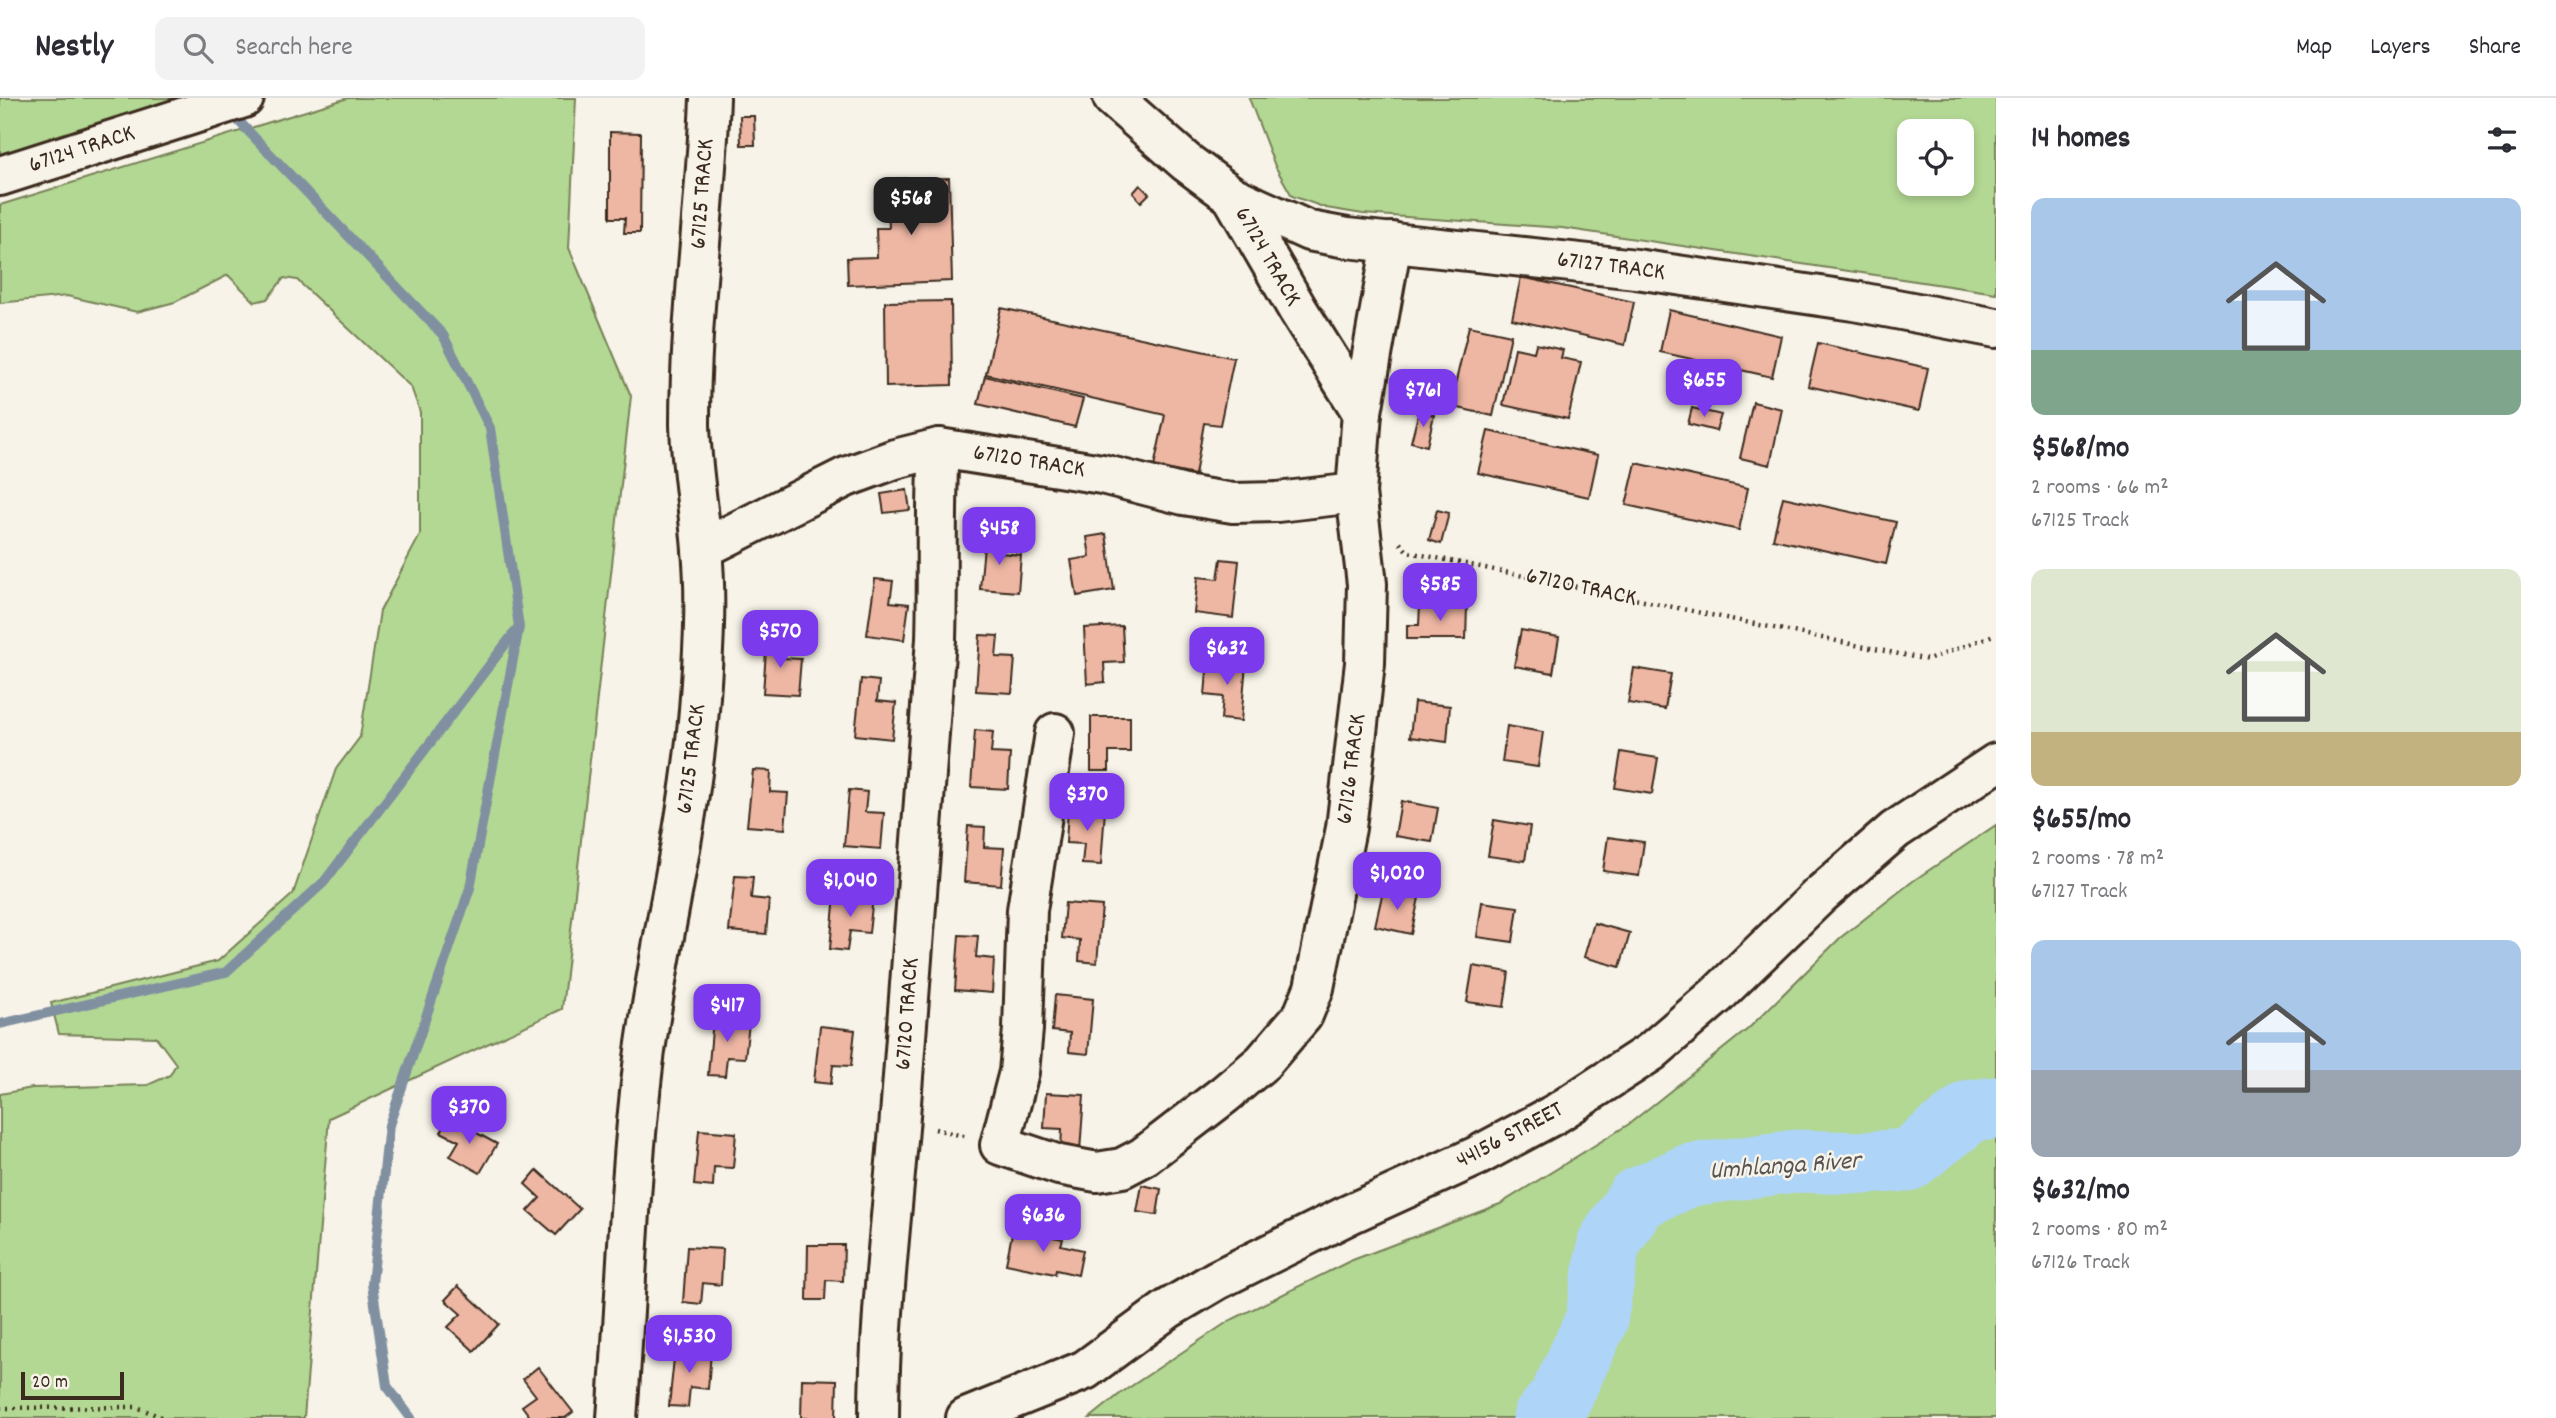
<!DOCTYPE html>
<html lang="en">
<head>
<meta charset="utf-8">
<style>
	:root { --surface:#fff; --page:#f2f2f3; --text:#2b2b33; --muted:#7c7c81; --line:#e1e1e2; --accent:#7c3aed }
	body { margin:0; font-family:Dekko,sans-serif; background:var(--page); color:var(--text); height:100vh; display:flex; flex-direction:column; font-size:26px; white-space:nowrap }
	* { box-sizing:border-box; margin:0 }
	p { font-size:23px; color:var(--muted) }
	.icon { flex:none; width:38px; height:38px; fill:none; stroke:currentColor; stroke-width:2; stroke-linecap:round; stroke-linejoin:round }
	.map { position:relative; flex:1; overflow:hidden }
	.side { display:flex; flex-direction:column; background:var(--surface); width:560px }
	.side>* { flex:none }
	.fabs { position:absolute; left:1897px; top:21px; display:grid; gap:14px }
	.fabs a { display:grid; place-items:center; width:77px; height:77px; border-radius:14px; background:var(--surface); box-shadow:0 4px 10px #0003; font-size:35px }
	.scale { position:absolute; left:21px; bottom:18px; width:103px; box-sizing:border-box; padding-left:7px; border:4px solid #3b2a1e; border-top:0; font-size:19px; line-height:24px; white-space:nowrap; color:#3b2a1e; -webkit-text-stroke:5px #f7f3e8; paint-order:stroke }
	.price { position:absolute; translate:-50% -60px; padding:0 16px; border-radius:14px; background:var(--accent); color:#fff; font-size:23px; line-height:46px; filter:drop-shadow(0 2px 4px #0008) }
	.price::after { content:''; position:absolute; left:50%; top:42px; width:21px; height:16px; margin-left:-10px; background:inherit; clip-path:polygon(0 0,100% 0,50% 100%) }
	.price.current { background:#222; color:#fff }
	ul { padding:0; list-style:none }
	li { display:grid; align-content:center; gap:14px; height:371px; padding:0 35px }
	li span { display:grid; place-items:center; height:217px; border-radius:14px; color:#555 }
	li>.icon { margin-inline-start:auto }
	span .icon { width:126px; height:126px; fill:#fffc; stroke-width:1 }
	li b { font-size:30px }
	h2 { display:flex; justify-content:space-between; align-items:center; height:84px; padding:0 35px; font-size:30px }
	header { display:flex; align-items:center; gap:42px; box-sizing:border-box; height:98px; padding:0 35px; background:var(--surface); border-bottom:2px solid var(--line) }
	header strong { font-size:33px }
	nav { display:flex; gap:38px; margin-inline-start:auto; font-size:24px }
	.search { width:490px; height:63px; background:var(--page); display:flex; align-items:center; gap:18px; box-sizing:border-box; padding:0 24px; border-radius:14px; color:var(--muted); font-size:26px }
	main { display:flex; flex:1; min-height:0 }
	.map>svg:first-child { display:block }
	.green { fill:#b3d893; stroke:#778158; stroke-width:2; fill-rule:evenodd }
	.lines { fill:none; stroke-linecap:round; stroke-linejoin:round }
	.stream { stroke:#8090a1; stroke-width:10 }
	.river { stroke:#aed4f8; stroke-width:63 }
	.building { fill:#eeb7a4; stroke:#3b2a1e; stroke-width:2 }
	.minor-casing { stroke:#3b2a1e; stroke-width:44 }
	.path { stroke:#3b2a1e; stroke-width:4.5; stroke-dasharray:2 5; stroke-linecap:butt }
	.minor { stroke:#f7f3e8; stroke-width:38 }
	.labels { text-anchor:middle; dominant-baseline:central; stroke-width:5; stroke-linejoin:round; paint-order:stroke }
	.street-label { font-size:24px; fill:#3b2a1e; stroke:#f7f3e8 }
	.water-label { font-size:26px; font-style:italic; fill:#585454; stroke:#f7f3e8 }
</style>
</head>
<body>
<header>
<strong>Nestly</strong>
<div class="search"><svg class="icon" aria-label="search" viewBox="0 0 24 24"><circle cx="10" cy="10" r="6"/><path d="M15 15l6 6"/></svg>Search here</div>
<nav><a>Map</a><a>Layers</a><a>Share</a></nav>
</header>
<main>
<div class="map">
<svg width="1996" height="1320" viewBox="0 0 1996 1320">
	<rect width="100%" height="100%" fill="#f7f3e8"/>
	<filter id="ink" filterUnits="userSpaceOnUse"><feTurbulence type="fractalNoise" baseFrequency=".0143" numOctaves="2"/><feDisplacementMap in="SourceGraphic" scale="14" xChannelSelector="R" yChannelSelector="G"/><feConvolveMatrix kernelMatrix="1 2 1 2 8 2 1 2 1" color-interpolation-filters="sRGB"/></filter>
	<g filter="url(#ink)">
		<g class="green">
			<polygon points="0,0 189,0 0,57"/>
			<polygon points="348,0 576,0 569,150 631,298 562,911 329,1020 304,1320 0,1320 0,996 32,990 148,987 170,977 176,966 156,939 59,936 51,905 218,863 293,796 336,671 360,639 380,513 420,437 420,314 411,289 297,182 284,180 267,201 255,204 228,177 175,204 137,214 67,198 0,205 0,107"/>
			<path d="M1249 0H1996V195L1562 130 1363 116 1326 110 1292 98 1275 68ZM1909 33H1962V86H1909Z"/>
			<polygon points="1996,727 1996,1320 1090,1320 1121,1295 1229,1223 1350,1163 1500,1106 1629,1026 1748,931 1840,840 1913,783"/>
		</g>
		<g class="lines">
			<g class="stream">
				<polyline points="230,14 443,237 490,330 519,529 470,790 389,1027 372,1186 387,1288 411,1320"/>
				<polyline points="0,926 226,874 324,784 517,531"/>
			</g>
			<polyline class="river" points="1544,1320 1561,1299 1596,1223 1609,1145 1637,1101 1690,1077 1796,1063 1864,1065 1908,1062 1971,1013 1996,1010"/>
		</g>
		<g class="building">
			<polygon points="740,18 754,18 755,47 741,47"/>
			<polygon points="610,34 641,35 640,135 624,135 625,120 610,120"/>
			<polygon points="949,80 952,183 848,187 847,160 877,159 876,130 889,130 887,81"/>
			<polygon points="1140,87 1149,96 1141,104 1133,95"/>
			<polygon points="1521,179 1634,204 1625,247 1512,221"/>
			<polygon points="951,203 952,287 886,289 885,204"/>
			<polygon points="1001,210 1234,260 1220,327 1204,325 1195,377 1154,369 1165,317 986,276"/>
			<polygon points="1669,212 1781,238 1772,279 1660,254"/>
			<polygon points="1469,228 1511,237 1493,318 1450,308"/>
			<polygon points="1818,245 1928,270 1919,313 1808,288"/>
			<polygon points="1536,246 1563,252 1561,260 1581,264 1568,321 1503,307 1515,250 1534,254"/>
			<polygon points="985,278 1083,301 1075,329 978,306"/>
			<polygon points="1753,304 1782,311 1770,367 1740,360"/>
			<polygon points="1692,310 1721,317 1716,333 1688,326"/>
			<polygon points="1419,313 1434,317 1427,348 1411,344"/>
			<polygon points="1488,333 1598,357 1589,399 1478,375"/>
			<polygon points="1636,365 1748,390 1739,432 1626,407"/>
			<polygon points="907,392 910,412 884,415 881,396"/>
			<polygon points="1783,399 1896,424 1886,466 1773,441"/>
			<polygon points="1437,412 1449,415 1441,446 1429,442"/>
			<polygon points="1106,436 1114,492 1077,498 1071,462 1090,459 1087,439"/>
			<polygon points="985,437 1003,439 1001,455 1021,457 1018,494 980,491"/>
			<polygon points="1221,461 1239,463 1233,520 1194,515 1198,479 1218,481"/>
			<polygon points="875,481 893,483 890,504 909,506 904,542 867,537"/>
			<polygon points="1420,506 1467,507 1466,541 1407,541 1407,527 1419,527"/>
			<polygon points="1122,528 1124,564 1104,565 1105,584 1087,586 1084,530"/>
			<polygon points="1521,532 1559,539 1553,575 1514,568"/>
			<polygon points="980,537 998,538 996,559 1015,560 1012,595 976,593"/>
			<polygon points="767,539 785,540 783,560 801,561 798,597 763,595"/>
			<polygon points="1208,562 1246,566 1241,623 1221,621 1223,599 1205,597"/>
			<polygon points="1634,570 1671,576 1665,611 1628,605"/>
			<polygon points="861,581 879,583 877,603 896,605 892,641 855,637"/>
			<polygon points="1414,604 1450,608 1447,644 1410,639"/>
			<polygon points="1091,619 1130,619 1130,654 1109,654 1109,673 1091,673"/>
			<polygon points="1507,628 1543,634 1538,669 1502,664"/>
			<polygon points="975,632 993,634 991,655 1010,656 1008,691 971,689"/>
			<polygon points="1621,654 1658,660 1652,696 1615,690"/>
			<polygon points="753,672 771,673 770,694 788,695 785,731 747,728"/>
			<polygon points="849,692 867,694 865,714 884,715 881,751 844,748"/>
			<polygon points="1401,703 1438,710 1432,744 1395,738"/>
			<polygon points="1068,710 1105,712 1101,767 1082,766 1084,746 1066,745"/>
			<polygon points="1494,722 1530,728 1525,763 1488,758"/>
			<polygon points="968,728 985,729 984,749 1004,750 1001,787 964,784"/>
			<polygon points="1608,739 1644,744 1639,778 1603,773"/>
			<polygon points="735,778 753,779 751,800 769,802 766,836 729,833"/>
			<polygon points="1383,793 1419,800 1411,836 1375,828"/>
			<polygon points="835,796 873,799 869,835 850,833 847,853 830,851"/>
			<polygon points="1482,804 1518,809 1513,844 1477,839"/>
			<polygon points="1065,805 1102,808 1097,865 1079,863 1080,842 1062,840"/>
			<polygon points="1594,825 1630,835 1620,869 1584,859"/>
			<polygon points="959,837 978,838 976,859 994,861 992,895 955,892"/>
			<polygon points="1473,868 1509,874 1504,909 1467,904"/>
			<polygon points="1055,897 1093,901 1088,956 1069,954 1070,935 1052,933"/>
			<polygon points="713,921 749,925 745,960 727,959 725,978 708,977"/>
			<polygon points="820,928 855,932 851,968 833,967 831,986 814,984"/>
			<polygon points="1046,995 1084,997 1080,1053 1061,1052 1062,1031 1044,1030"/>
			<polygon points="449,1020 497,1046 480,1075 450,1058 459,1043 441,1034"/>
			<polygon points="699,1032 736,1035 733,1070 714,1069 713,1089 694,1087"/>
			<polygon points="537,1072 580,1111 556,1137 528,1113 540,1100 525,1086"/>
			<polygon points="1142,1087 1161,1091 1157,1117 1137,1114"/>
			<polygon points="1013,1131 1063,1141 1061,1147 1083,1152 1078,1177 1056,1172 1055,1176 1006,1166"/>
			<polygon points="808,1147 844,1147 843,1183 826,1182 825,1202 807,1202"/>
			<polygon points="687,1149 723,1151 721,1187 703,1185 701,1206 683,1204"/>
			<polygon points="458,1188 499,1226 474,1253 448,1229 461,1216 445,1202"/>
			<polygon points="675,1251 711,1254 708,1291 690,1289 688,1309 669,1308"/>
			<polygon points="538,1269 573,1314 565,1320 531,1320 522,1308 536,1298 523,1281"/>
			<polygon points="802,1281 837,1282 836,1320 801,1320"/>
		</g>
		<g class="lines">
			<defs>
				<g id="minor">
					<polyline points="1113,0 1186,64 1232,98 1298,212 1362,314"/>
					<polyline points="0,78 244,0"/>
					<polyline points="1232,98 1309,133 1347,140 1636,171 1854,203 1996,230"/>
					<polyline points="702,451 846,379 895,361 939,350 1102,376 1184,397 1233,405 1277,404 1356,395"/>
					<polyline points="1055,635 1027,812 1023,931 1019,974 1000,1047 1059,1067 1097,1074 1122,1070 1143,1059 1225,996 1263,964 1303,917 1314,890 1346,730 1365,565 1367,486 1356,395 1362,314 1392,144"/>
					<path d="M617 1320C626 1203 629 1084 643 968 658 849 689 732 699 612 703 560 707 504 702 452 699 410 691 369 690 326 690 217 706 109 710 0"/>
					<path d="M879 1320C879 1219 892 1119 900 1018 913 859 924 700 936 541 938 477 935 414 939 350"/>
					<polyline points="966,1320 1085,1272 1168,1211 1217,1182 1350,1116 1477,1058 1557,1015 1651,954 1717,897 1820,797 1895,732 1996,665"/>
				</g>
			</defs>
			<use href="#minor" class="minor-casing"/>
			<g class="path">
				<polyline points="1400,445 1408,454 1928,562 1996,536"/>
				<polyline points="935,1031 967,1039"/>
				<polyline points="0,1310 137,1309 163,1320"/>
			</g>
			<use href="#minor" class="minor"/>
		</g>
	</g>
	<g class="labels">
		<g class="street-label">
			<text transform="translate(82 52) rotate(-18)">67124 TRACK</text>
			<text transform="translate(703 96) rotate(-86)">67125 TRACK</text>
			<text transform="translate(1267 159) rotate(60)">67124 TRACK</text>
			<text transform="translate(1611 169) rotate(7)">67127 TRACK</text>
			<text transform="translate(1029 364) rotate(9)">67120 TRACK</text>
			<text transform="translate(1581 490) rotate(12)">67120 TRACK</text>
			<text transform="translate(692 661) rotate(-83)">67125 TRACK</text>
			<text transform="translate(1352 671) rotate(-83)">67126 TRACK</text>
			<text transform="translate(908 916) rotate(-86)">67120 TRACK</text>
			<text transform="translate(1510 1038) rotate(-28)">44156 STREET</text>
		</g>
		<g class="water-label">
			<text transform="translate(1785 1069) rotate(-4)">Umhlanga River</text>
		</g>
	</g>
</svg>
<div class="fabs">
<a><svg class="icon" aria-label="locate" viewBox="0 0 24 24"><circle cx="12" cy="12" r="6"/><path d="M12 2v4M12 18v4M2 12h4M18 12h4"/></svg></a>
</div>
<div class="scale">20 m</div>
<b class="price current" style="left:911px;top:139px">$568</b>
<b class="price" style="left:1704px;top:321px">$655</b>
<b class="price" style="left:1423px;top:331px">$761</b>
<b class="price" style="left:999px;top:469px">$458</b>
<b class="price" style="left:1440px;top:525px">$585</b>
<b class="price" style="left:780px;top:572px">$570</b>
<b class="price" style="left:1227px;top:589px">$632</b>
<b class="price" style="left:1087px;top:735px">$370</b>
<b class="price" style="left:1397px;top:814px">$1,020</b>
<b class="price" style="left:850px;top:821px">$1,040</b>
<b class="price" style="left:727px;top:946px">$417</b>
<b class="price" style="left:469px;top:1048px">$370</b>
<b class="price" style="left:1043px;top:1156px">$636</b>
<b class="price" style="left:689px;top:1277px">$1,530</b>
</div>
<section class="side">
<h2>14 homes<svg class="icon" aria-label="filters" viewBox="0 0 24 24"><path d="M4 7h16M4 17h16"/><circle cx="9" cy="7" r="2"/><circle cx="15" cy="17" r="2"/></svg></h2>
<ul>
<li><span style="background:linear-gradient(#a9c7e8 70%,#7fa58c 0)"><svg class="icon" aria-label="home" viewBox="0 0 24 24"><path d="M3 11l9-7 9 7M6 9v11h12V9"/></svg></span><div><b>$568/mo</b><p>2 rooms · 66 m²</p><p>67125 Track</p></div></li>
<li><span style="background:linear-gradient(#dfe7d0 75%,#c2b280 0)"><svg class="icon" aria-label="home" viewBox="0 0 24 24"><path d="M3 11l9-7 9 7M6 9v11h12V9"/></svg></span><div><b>$655/mo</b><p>2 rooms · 78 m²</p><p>67127 Track</p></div></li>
<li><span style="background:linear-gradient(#a9c7e8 60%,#9aa5b1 0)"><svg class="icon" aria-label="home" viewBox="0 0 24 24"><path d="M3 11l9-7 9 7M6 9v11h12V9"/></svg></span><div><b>$632/mo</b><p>2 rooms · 80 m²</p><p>67126 Track</p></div></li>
</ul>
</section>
</main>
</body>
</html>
